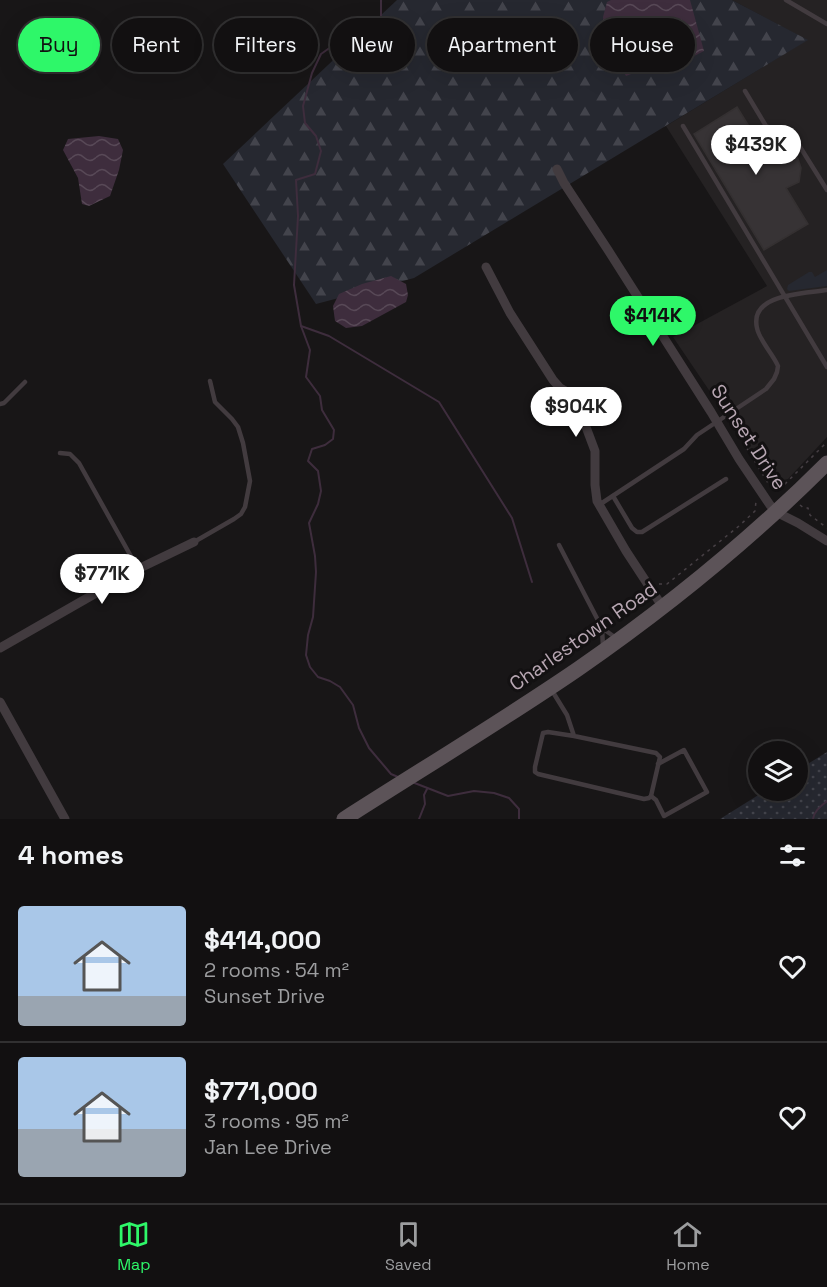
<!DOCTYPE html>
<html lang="en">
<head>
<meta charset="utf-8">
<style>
	:root { --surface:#121011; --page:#1f1e1f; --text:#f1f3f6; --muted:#9c9d9f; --line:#313031; --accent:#2ef769 }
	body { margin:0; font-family:"Space Grotesk",sans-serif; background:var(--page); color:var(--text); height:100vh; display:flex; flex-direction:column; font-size:22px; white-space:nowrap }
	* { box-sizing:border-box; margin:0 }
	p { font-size:20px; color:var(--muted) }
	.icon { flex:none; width:33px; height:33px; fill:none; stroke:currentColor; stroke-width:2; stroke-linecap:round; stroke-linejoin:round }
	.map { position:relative; height:819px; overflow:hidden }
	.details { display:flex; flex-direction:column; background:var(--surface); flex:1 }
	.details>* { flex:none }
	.banner { position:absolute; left:18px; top:18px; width:792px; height:54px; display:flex; gap:12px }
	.fabs { position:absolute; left:748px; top:741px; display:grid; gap:12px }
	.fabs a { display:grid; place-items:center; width:60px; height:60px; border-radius:50%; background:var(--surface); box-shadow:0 6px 24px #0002,0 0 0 2px var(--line); font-size:30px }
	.price { position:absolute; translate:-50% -51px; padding:0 14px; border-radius:21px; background:#fff; color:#222; font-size:20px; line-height:39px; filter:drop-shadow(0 2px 3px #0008) }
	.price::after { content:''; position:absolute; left:50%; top:36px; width:18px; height:14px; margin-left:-9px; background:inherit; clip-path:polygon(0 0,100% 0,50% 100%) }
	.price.current { background:var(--accent); color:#111 }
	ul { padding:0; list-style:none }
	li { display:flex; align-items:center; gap:18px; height:150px; padding:0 18px }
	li+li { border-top:2px solid var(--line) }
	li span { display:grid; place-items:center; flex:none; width:168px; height:120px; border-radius:6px; color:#555 }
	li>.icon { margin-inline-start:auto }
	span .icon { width:72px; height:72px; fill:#fffc; stroke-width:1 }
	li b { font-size:26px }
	h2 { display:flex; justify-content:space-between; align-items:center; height:72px; padding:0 18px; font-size:26px }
	.tag { padding:0 21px; border-radius:27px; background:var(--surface); box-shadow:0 6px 24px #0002,0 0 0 2px var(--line); font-size:21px; line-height:54px }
	.tag.current { background:var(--accent); color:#111 }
	.tabs { display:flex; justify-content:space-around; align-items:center; height:84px; border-top:2px solid var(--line); background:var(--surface); font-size:16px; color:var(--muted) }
	.tabs a { display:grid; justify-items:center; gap:3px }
	.tabs .current { color:var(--accent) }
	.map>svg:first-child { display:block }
	.built { fill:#252223 }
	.green { fill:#262830 }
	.forest { fill:url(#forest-firs) }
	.park { fill:url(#park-dots) }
	.water { fill:url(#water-waves) }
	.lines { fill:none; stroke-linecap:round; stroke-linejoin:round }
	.stream { stroke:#3e2d3d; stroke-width:2 }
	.building { fill:#373335; stroke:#343031; stroke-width:1.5 }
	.path { stroke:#463f44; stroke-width:1.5; stroke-dasharray:3 4.5; stroke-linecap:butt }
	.lane { stroke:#423b3f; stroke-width:4.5 }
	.street { stroke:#423b3f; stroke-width:9 }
	.primary { stroke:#5c5358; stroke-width:15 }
	.labels { text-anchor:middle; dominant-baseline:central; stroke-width:6; stroke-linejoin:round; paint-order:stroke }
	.street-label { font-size:20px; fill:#b8a7b3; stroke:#131112 }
</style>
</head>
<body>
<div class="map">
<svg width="827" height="819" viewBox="0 0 827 819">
	<defs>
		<pattern id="forest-firs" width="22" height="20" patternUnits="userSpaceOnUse" patternTransform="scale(1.5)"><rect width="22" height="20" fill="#262830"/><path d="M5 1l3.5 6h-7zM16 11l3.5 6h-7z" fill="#43444c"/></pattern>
		<pattern id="park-dots" width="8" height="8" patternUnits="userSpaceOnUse" patternTransform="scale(1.5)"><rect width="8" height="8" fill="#262830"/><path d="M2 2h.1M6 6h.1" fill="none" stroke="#43444c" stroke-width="1.8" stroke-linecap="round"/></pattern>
		<pattern id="water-waves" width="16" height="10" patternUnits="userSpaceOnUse" patternTransform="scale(1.5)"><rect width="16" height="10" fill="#3e2d3d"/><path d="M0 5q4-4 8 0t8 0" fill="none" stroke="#584957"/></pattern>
	</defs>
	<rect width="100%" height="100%" fill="#181617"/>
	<polygon class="built" points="732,0 827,0 827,437 788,479 778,481 769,479 673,337 767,286 666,126 807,40"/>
	<polygon class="green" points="827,270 827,286 789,291 787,289 788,285 809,272 812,272 815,277"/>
	<polygon class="forest" points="397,0 732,0 808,40 414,278 316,304 223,164"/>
	<polygon class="park" points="827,752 827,819 720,819 765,791 798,790 798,770"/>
	<g class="water">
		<polygon points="611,0 690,0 704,51 659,74 649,67 626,76 606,39 603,17 607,2"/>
		<polygon points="99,136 118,139 123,150 119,170 110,196 89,206 82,204 78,178 63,150 68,139"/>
		<polygon points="391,276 406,284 408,295 406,302 362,326 346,328 335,321 333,306 339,294 362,284"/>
	</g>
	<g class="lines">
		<g class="stream">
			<polyline points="381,0 381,32 373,36 338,42 321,54 312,73 303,106 305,123 316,136 321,151 315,174 296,180 298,216 294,285 301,326 310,350 306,377 320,396 322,410 334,430 333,439 325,445 312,449 308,461 318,471 321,491 318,504 309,523 315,556 316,572 313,617 308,635 306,655 310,667 318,677 330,681 340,687 353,705 359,728 369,748 391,774 398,777"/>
			<polyline points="301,326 329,336 439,402 512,518 532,582"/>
			<polyline points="412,782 448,796 474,791 494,793 509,798 519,809 519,819"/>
			<polyline points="419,819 425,804 424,795 427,789"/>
			<path d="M813 819C814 811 821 806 827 801"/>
		</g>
	</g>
	<polygon class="building" points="737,107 758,141 770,134 781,137 788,142 796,153 801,168 799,182 786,188 808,224 764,250 694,134"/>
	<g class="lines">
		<g class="path">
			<path d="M731 422 768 483C773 488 778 488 784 485L827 442"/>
			<polyline points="800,505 804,508 808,508 810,515 827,528"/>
			<polyline points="659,584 667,584 739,526 755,511 756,501"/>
		</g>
		<g class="lane">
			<polyline points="786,0 827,24"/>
			<polyline points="745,91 766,126 789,136 797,142 827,190"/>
			<polyline points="683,126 827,367"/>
			<polyline points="0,404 4,403 25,382"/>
			<polyline points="60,453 70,454 79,463 138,569"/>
			<polyline points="613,496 632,528 637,532 642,532 726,479"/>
			<path d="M599 505 684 449 697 435 766 389 774 379 777 372 778 366C773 354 759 340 757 328 749 293 805 294 827 290"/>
			<polyline points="194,542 234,519 241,514 245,507 250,481 243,443 238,427 232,419 215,402 210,381"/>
			<polyline points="559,545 602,628"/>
			<polyline points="603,647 602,628 616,638"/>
			<polyline points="551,689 567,715 574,736 656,753 660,757 651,796 649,798 644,799 538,774 535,772 535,767 543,733 548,732 574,736"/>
			<polyline points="651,796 656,800 664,816 707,792 684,750 658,764"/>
		</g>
		<g class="street">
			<polyline points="557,169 564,183 608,250 711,412 739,459 770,505 776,512 798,523 827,541"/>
			<polyline points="486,267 510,313 553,380 560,388 572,395 582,406 585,416 586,427 595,451 595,485 597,501 626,551 662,606"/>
			<polyline points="0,648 138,569 194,542"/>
			<polyline points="0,702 65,819"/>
		</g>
		<path class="primary" d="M344 819C422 769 502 721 578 669 666 608 751 539 827 463"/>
	</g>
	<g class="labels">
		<g class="street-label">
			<text transform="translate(749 437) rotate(57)">Sunset Drive</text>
			<text transform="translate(583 636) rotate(-35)">Charlestown Road</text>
		</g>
	</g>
</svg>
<div class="fabs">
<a><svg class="icon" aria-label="layers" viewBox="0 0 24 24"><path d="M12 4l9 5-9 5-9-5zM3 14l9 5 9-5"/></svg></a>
</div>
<b class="price" style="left:756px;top:176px">$439K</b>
<b class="price current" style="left:653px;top:347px">$414K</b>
<b class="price" style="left:576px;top:438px">$904K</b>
<b class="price" style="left:102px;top:605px">$771K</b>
<div class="banner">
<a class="tag current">Buy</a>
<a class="tag">Rent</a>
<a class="tag">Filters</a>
<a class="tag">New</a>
<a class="tag">Apartment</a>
<a class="tag">House</a>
</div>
</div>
<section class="details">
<h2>4 homes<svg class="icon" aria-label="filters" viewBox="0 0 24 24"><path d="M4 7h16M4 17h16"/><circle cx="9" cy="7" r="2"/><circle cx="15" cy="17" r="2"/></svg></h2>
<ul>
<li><span style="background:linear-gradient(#a9c7e8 75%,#9aa5b1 0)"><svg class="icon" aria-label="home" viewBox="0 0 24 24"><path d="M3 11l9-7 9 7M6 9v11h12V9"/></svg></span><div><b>$414,000</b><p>2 rooms · 54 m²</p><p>Sunset Drive</p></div><svg class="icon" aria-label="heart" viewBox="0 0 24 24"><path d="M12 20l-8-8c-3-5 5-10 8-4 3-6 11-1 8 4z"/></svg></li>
<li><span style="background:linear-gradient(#a9c7e8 60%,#9aa5b1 0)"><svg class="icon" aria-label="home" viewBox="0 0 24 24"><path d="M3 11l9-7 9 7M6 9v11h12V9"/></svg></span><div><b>$771,000</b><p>3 rooms · 95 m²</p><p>Jan Lee Drive</p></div><svg class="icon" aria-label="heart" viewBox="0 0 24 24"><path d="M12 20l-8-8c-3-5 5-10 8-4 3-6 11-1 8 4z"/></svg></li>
</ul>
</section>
<nav class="tabs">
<a class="current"><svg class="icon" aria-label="map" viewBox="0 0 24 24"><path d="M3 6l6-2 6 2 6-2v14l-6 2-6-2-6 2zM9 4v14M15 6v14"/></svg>Map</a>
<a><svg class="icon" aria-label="saved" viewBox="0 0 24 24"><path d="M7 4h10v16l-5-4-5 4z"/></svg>Saved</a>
<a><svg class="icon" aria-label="home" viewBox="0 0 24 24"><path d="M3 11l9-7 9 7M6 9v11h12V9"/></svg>Home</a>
</nav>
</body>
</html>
